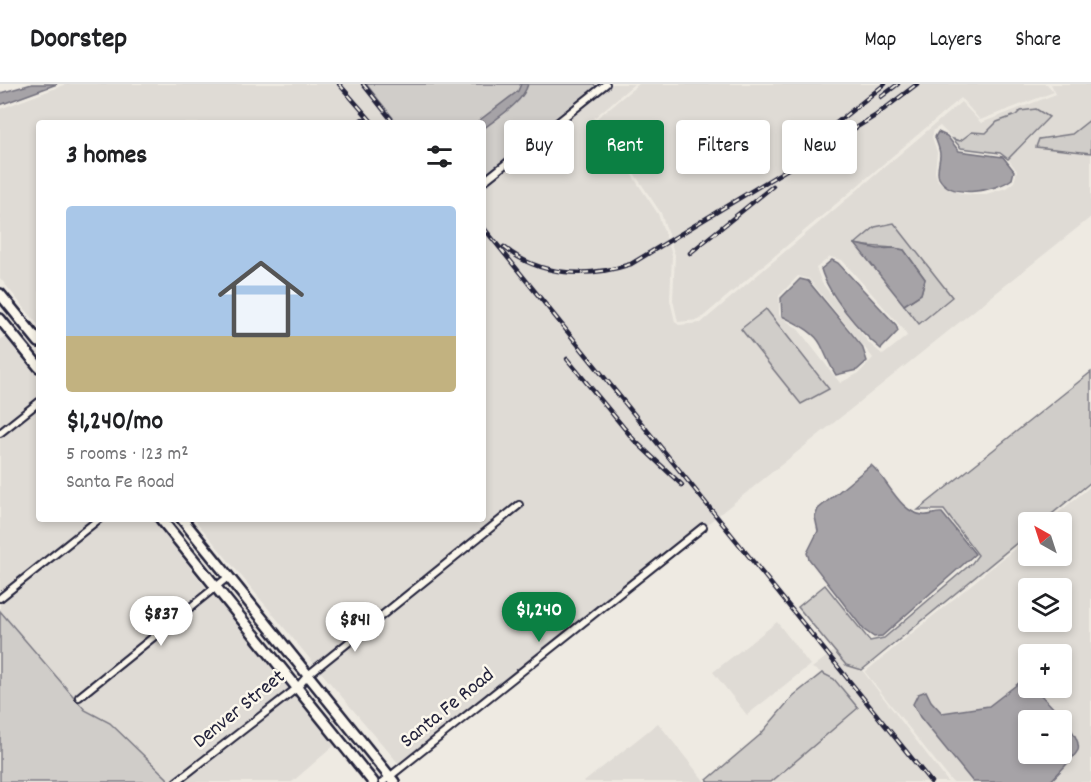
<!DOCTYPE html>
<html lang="en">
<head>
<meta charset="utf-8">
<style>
	:root { --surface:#fff; --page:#f6f6f6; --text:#202124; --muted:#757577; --line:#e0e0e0; --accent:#0b8043 }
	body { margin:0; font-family:Dekko,sans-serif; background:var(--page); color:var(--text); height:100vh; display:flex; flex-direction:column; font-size:22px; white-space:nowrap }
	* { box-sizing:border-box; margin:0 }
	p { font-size:20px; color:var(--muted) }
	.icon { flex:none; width:33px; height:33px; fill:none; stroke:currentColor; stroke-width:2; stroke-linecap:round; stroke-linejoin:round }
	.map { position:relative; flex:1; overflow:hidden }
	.sheet { position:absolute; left:36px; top:36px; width:450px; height:402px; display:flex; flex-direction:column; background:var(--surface); border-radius:6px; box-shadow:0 3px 9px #0003 }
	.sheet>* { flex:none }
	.banner { position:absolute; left:504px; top:36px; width:496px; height:54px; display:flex; gap:12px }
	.needle { width:39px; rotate:321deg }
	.buttons { position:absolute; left:1018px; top:428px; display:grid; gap:12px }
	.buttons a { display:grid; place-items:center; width:54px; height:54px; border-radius:6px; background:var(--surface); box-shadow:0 3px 9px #0003; font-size:30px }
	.price { position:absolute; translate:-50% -51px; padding:0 14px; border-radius:21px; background:#fff; color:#222; font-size:20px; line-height:39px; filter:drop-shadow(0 2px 3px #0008) }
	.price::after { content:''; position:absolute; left:50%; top:36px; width:18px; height:14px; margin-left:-9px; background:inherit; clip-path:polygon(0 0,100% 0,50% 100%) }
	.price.active { background:var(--accent); color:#fff }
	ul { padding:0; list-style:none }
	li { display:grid; align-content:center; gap:12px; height:318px; padding:0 30px }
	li+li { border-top:2px solid var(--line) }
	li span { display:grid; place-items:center; height:186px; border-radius:6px; color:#555 }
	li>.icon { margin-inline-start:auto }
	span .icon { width:108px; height:108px; fill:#fffc; stroke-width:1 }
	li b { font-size:26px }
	h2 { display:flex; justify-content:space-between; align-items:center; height:72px; padding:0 30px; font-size:26px }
	.tag { padding:0 21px; border-radius:6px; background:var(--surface); box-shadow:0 3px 9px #0003; font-size:21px; line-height:54px }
	.tag.active { background:var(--accent); color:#fff }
	header { display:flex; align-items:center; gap:36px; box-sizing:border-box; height:84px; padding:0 30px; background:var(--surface); border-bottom:2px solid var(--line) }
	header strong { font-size:28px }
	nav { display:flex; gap:33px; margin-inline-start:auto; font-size:21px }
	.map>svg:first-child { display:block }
	.built { fill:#dfdbd5; fill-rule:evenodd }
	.green { fill:#d0cdc9; stroke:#797882; stroke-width:1.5 }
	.water { fill:#a6a3a7; stroke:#716f7c; stroke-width:1.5; fill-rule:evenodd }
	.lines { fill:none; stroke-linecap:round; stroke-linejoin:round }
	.street-casing { stroke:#22223b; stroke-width:10 }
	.primary-casing { stroke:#22223b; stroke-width:14 }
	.street { stroke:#fbf7ec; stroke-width:6 }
	.primary { stroke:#fbf7ec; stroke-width:9 }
	.rail-casing { stroke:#22223b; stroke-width:4.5 }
	.rail { stroke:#fbf7ec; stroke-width:2; stroke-dasharray:7; stroke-linecap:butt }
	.labels { text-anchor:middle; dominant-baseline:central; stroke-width:5; stroke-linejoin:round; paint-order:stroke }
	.street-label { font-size:21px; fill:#22223b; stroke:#fbf7ec }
</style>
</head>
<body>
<header>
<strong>Doorstep</strong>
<nav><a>Map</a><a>Layers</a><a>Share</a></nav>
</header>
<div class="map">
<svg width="1091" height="698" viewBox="0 0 1091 698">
	<rect width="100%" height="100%" fill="#eeeae2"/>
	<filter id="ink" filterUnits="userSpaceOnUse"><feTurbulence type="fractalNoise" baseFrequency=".0167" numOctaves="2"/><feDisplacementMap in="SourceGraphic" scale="12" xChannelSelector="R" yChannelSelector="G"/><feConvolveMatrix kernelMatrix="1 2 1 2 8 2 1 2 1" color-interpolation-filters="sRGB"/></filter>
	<g filter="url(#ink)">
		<g class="built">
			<polygon points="67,0 369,0 401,39 368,39 363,33 356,39 39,39 39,242 0,194 0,25"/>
			<path d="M612 0H634L594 34 658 130 672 171 670 216 675 238 679 241 701 239 961 18 981 39 1056 10 1051 0H1091V35L1072 50 1042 53 1036 62 1091 69V133L706 441 703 438 399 680 320 587 524 422 520 416 315 581 194 435H483V103ZM1016 31 1044 39 1008 75 1017 87 1014 98 1006 104 983 111 961 110 938 97 935 88 937 68 932 53 934 46 940 42 953 55 960 57 968 50 986 49 997 38ZM875 143 919 239 855 160ZM830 173 842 176 904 246 907 252 883 271 869 259 822 199 816 184ZM798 192 809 195 873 274 859 289 840 299 798 245 779 231V212ZM765 225 829 304V305L801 320 741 245Z"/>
			<polygon points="639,0 1047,0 1054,8 980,36 961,14 699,236 678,238 673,216 675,171 661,129 597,34"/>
			<polygon points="6,252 39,294 39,313 0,344 0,256"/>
			<polygon points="39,323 39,435 92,435 0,509 0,354"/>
			<path d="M1091 402V698H952L865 588 1029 453V471H1062V438H1047ZM1029 504H1062V537H1029ZM1029 570H1062V603H1029ZM1029 636H1062V669H1029Z"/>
			<polygon points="105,435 152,435 207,505 75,612 79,618 213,511 291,603 169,698 110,639 85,626 0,527 0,519"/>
			<polygon points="777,538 810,581 747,631 713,588"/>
			<polygon points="834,567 846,581 862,586 948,698 771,698 858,624 834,595 812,584"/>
			<polygon points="296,609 337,659 292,698 182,698"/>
			<polygon points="658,639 705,698 584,698"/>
		</g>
		<g class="green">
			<polygon points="366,0 594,0 596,3 483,93 483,39 397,39"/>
			<polygon points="1036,25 1049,33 1008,75 1000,69 961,64 953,55 960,57 972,48 986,49 997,38 1016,31 1020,27"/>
			<polygon points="1091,35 1091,69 1036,63 1039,55 1072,50"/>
			<path d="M894 139 952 213 919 240 904 221 921 210 925 195 904 166C888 162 872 164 855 160L875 143Z"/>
			<polygon points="766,225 829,305 801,320 741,245"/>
			<polygon points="1091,288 1091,398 1042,438 1029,438 1029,449 862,586 846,581 798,523 825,501 870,557 884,554 972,479 978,471 944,426 918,426"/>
			<polygon points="0,527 85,626 110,639 167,694 168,698 0,698"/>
			<polygon points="822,589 834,595 858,624 771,698 709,698 707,696 760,651 793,612"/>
		</g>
		<g class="water">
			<polygon points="32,0 57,0 0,21 0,9"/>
			<path d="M521 0H528C523 19 498 33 483 45V39H476L518 7Z"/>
			<path d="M938 48 947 52 959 67 1003 73 1014 87 1012 95C996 107 951 116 939 94 936 87 940 78 940 71 940 65 937 59 935 53Z"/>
			<polygon points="855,160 878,165 894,164 904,166 925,195 921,210 904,221"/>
			<path d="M832 176 838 179 896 241 898 247 881 265C860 248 828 210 821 185Z"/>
			<path d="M800 195 808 197 862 262 867 277 857 286 836 291C829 280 826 271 821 261 814 247 795 239 782 232L781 214Z"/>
			<path d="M871 381C887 394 899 429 923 431 930 432 936 428 942 429L975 470 882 552 874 553 864 546 809 475 807 469 818 447 815 433 818 425Z"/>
			<path d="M1024 595 1029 603H1033C1044 615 1083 650 1078 666 1075 673 1056 691 1050 698H973L920 633 913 620 918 610 926 607 931 617 942 629 989 622ZM1029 636H1062V669H1029Z"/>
		</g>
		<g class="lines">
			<defs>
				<g id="street">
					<polyline points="362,39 363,38"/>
					<polyline points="483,98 606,0"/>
					<polyline points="0,349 39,318"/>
					<polyline points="0,514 99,435"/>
					<polyline points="79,613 228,493"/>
					<polyline points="176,698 297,604 308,591 519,421"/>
					<polyline points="383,698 703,443"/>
				</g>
				<g id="primary">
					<polyline points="0,210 39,258"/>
					<polyline points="0,235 39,283"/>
					<polyline points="161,435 373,698"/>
					<polyline points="182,435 394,698"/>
				</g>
			</defs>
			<use href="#street" class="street-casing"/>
			<use href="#primary" class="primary-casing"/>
			<use href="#street" class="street"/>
			<use href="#primary" class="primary"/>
			<defs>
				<g id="rail">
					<polyline points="339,0 373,39"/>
					<polyline points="363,0 394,39"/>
					<polyline points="881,13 898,0"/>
					<polyline points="789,77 885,0"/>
					<polyline points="483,143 931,698"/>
					<path d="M504 163C540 193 588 194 631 180L875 32 917 0"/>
					<polyline points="690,169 773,102"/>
					<polyline points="567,275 634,356 682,401"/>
				</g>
			</defs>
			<use href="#rail" class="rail-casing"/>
			<use href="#rail" class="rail"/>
		</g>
	</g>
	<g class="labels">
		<g class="street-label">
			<text transform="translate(448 625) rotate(-39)">Santa Fe Road</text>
			<text transform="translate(240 626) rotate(-39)">Denver Street</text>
		</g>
	</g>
</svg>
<div class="buttons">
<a><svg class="needle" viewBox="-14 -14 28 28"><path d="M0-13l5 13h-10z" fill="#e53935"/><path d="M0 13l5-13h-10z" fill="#757577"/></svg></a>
<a><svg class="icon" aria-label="layers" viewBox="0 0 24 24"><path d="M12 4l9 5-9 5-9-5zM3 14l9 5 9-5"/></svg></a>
<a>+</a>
<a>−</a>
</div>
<b class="price active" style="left:539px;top:559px">$1,240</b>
<b class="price" style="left:161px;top:563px">$837</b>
<b class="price" style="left:355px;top:569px">$841</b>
<div class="banner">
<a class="tag">Buy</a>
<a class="tag active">Rent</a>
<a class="tag">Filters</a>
<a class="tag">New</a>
</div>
<section class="sheet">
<h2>3 homes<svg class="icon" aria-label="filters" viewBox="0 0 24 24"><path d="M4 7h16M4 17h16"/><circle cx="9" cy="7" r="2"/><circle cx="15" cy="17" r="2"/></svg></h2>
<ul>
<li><span style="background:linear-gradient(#a9c7e8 70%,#c2b280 0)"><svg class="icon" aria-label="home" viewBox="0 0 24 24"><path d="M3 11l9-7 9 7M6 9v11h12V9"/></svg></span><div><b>$1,240/mo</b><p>5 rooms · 123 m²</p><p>Santa Fe Road</p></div></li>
</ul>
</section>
</div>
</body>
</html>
